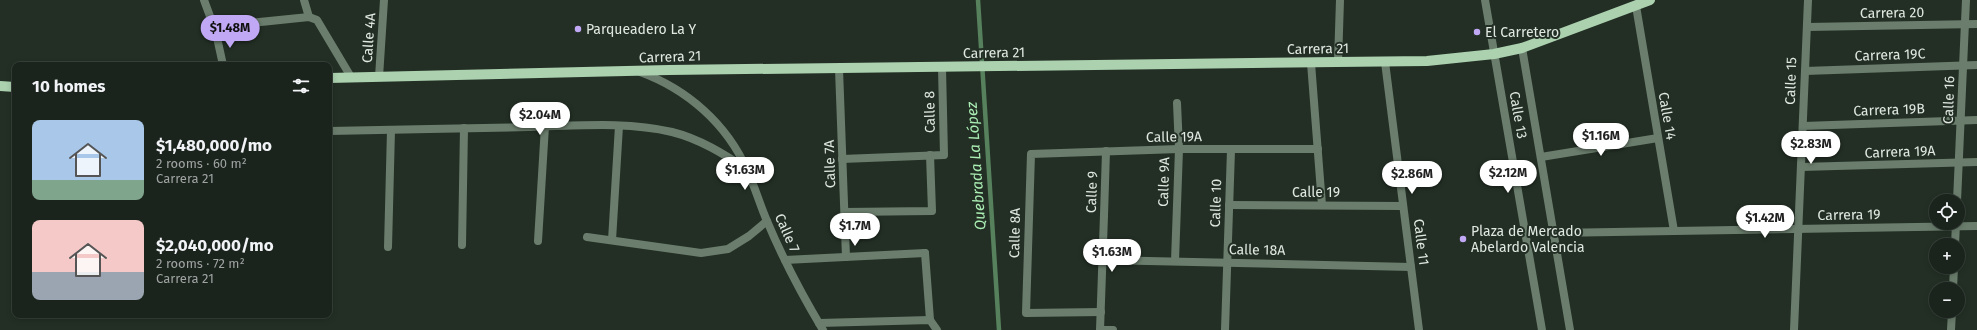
<!DOCTYPE html>
<html lang="en">
<head>
<meta charset="utf-8">
<style>
	:root { --surface:#1a231c; --page:#272f29; --text:#f1f3f6; --muted:#9fa4a3; --line:#38403b; --accent:#c0a8f4 }
	body { margin:0; font-family:"Fira Sans",sans-serif; background:var(--page); color:var(--text); height:100vh; display:flex; flex-direction:column; font-size:15px; white-space:nowrap }
	* { box-sizing:border-box; margin:0 }
	p { font-size:13px; color:var(--muted) }
	.icon { flex:none; width:22px; height:22px; fill:none; stroke:currentColor; stroke-width:2; stroke-linecap:round; stroke-linejoin:round }
	.map { position:relative; flex:1; overflow:hidden }
	.panel { position:absolute; left:12px; top:62px; width:320px; height:256px; display:flex; flex-direction:column; background:var(--surface); border-radius:8px; box-shadow:0 2px 6px #0003,0 0 0 1px var(--line) }
	.panel>* { flex:none }
	.controls { position:absolute; left:1929px; top:194px; display:grid; gap:8px }
	.controls a { display:grid; place-items:center; width:36px; height:36px; border-radius:50%; background:var(--surface); box-shadow:0 2px 6px #0003,0 0 0 1px var(--line); font-size:20px }
	.price { position:absolute; translate:-50% -34px; padding:0 9px; border-radius:14px; background:#fff; color:#222; font-size:13px; line-height:26px; filter:drop-shadow(0 1px 2px #0008) }
	.price::after { content:''; position:absolute; left:50%; top:24px; width:12px; height:9px; margin-left:-6px; background:inherit; clip-path:polygon(0 0,100% 0,50% 100%) }
	.price.on { background:var(--accent); color:#111 }
	ul { padding:0; list-style:none }
	li { display:flex; align-items:center; gap:12px; height:100px; padding:0 20px }
	li span { display:grid; place-items:center; flex:none; width:112px; height:80px; border-radius:8px; color:#555 }
	li>.icon { margin-inline-start:auto }
	span .icon { width:48px; height:48px; fill:#fffc; stroke-width:1 }
	li b { font-size:17px }
	h2 { display:flex; justify-content:space-between; align-items:center; height:48px; padding:0 20px; font-size:17px }
	.map>svg:first-child { display:block }
	.lines { fill:none; stroke-linecap:round; stroke-linejoin:round }
	.stream { stroke:#56815c; stroke-width:4.5 }
	.pedestrian { stroke:#6b7e6d; stroke-width:8 }
	.minor { stroke:#6b7e6d; stroke-width:8 }
	.tertiary { stroke:#6b7e6d; stroke-width:8 }
	.primary { stroke:#abd1af; stroke-width:10 }
	.poi-dot { fill:#c0a8f4; stroke:#232f25; stroke-width:1.5 }
	.labels { text-anchor:middle; dominant-baseline:central; stroke-width:4; stroke-linejoin:round; paint-order:stroke }
	.street-label { font-size:14px; fill:#e0e8e1; stroke:#232f25 }
	.poi-label { font-size:14px; fill:#e0e8e1; stroke:#232f25; text-anchor:start }
	.water-label { font-size:15px; font-style:italic; fill:#abeeb4; stroke:#232f25 }
</style>
</head>
<body>
<div class="map">
<svg width="1977" height="330" viewBox="0 0 1977 330">
	<rect width="100%" height="100%" fill="#232f25"/>
	<g class="lines">
		<polyline class="stream" points="978,0 999,330"/>
		<g class="pedestrian">
			<polyline points="204,0 211,19 217,28"/>
			<polyline points="1807,27 1977,24"/>
			<polyline points="1311,63 1322,205"/>
			<polyline points="839,69 846,257"/>
			<polyline points="1805,71 1977,65"/>
			<polyline points="1803,126 1977,120"/>
			<polyline points="842,159 944,155 942,68"/>
			<polyline points="1801,167 1977,162"/>
			<polyline points="1229,205 1403,206"/>
			<polyline points="845,212 932,211 930,155"/>
			<polyline points="1104,215 1106,151"/>
			<polyline points="612,240 619,126"/>
			<polyline points="538,241 545,126"/>
			<polyline points="462,245 464,128"/>
			<polyline points="388,247 391,130"/>
			<polyline points="925,253 930,320"/>
			<polyline points="1103,260 1411,267"/>
			<polyline points="1175,261 1179,149 1177,103"/>
			<polyline points="1101,312 1026,313 1031,154 1179,149 1318,149"/>
			<polyline points="1225,330 1231,150"/>
		</g>
		<g class="minor">
			<polyline points="304,0 309,17"/>
			<polyline points="1636,6 1674,231"/>
			<polyline points="1338,62 1340,0"/>
			<polyline points="1385,62 1419,330"/>
			<polyline points="223,65 216,33 217,28 221,26 309,17 317,20 351,77"/>
			<polyline points="379,77 384,0"/>
			<path d="M329 131C396 130 463 128 530 127 576 126 626 121 672 132 700 139 724 154 748 170"/>
			<polyline points="1541,157 1658,138"/>
			<polyline points="1957,201 1966,0"/>
			<polyline points="1553,233 1977,226"/>
			<polyline points="587,237 701,253 728,249 749,236 767,221"/>
			<polyline points="1955,245 1956,223"/>
			<polyline points="785,260 925,253"/>
			<polyline points="1953,289 1954,267"/>
			<polyline points="819,323 930,320 937,330"/>
			<polyline points="1100,330 1104,215"/>
			<polyline points="1100,330 1113,330"/>
			<polyline points="1794,330 1808,0"/>
			<polyline points="1951,330 1952,311"/>
		</g>
		<g class="tertiary">
			<polyline points="1485,0 1542,330"/>
			<polyline points="1522,48 1570,330"/>
			<path d="M640 72C687 89 727 124 747 170 755 187 760 205 767 221 783 259 802 295 823 330"/>
		</g>
		<g class="primary">
			<polyline points="329,78 669,70 1427,61 1494,54 1522,48 1650,0"/>
			<polyline points="0,86 15,87"/>
		</g>
	</g>
	<g class="poi-dot">
		<circle cx="578" cy="29" r="4"/>
		<circle cx="1477" cy="32" r="4"/>
		<circle cx="1463" cy="239" r="4"/>
	</g>
	<g class="labels">
		<g class="street-label">
			<text transform="translate(1892 13) rotate(-1)">Carrera 20</text>
			<text transform="translate(369 38) rotate(-86)">Calle 4A</text>
			<text transform="translate(1318 49) rotate(-1)">Carrera 21</text>
			<text transform="translate(994 53) rotate(-1)">Carrera 21</text>
			<text transform="translate(1890 55) rotate(-2)">Carrera 19C</text>
			<text transform="translate(670 57) rotate(-2)">Carrera 21</text>
			<text transform="translate(1791 81) rotate(-88)">Calle 15</text>
			<text transform="translate(1949 100) rotate(-88)">Calle 16</text>
			<text transform="translate(1889 110) rotate(-2)">Carrera 19B</text>
			<text transform="translate(930 112) rotate(-91)">Calle 8</text>
			<text transform="translate(1518 115) rotate(80)">Calle 13</text>
			<text transform="translate(1667 116) rotate(80)">Calle 14</text>
			<text transform="translate(1174 137) rotate(-1)">Calle 19A</text>
			<text transform="translate(1900 152) rotate(-2)">Carrera 19A</text>
			<text transform="translate(830 164) rotate(-92)">Calle 7A</text>
			<text transform="translate(1164 182) rotate(-88)">Calle 9A</text>
			<text transform="translate(1092 192) rotate(-88)">Calle 9</text>
			<text x="1316" y="192">Calle 19</text>
			<text transform="translate(1216 203) rotate(-88)">Calle 10</text>
			<text transform="translate(1849 215) rotate(-1)">Carrera 19</text>
			<text transform="translate(787 233) rotate(66)">Calle 7</text>
			<text transform="translate(1015 233) rotate(-89)">Calle 8A</text>
			<text transform="translate(1421 242) rotate(83)">Calle 11</text>
			<text transform="translate(1257 250) rotate(1)">Calle 18A</text>
		</g>
		<g class="poi-label">
			<text x="586" y="29">Parqueadero La Y</text>
			<text x="1485" y="32">El Carretero</text>
			<text x="1471" y="231">Plaza de Mercado<tspan x="1471" dy="16">Abelardo Valencia</tspan></text>
		</g>
		<g class="water-label">
			<text transform="translate(976 166) rotate(-94)">Quebrada La López</text>
		</g>
	</g>
</svg>
<div class="controls">
<a><svg class="icon" aria-label="locate" viewBox="0 0 24 24"><circle cx="12" cy="12" r="6"/><path d="M12 2v4M12 18v4M2 12h4M18 12h4"/></svg></a>
<a>+</a>
<a>−</a>
</div>
<b class="price on" style="left:230px;top:49px">$1.48M</b>
<b class="price" style="left:540px;top:136px">$2.04M</b>
<b class="price" style="left:1601px;top:157px">$1.16M</b>
<b class="price" style="left:1811px;top:165px">$2.83M</b>
<b class="price" style="left:745px;top:191px">$1.63M</b>
<b class="price" style="left:1508px;top:194px">$2.12M</b>
<b class="price" style="left:1412px;top:195px">$2.86M</b>
<b class="price" style="left:1765px;top:239px">$1.42M</b>
<b class="price" style="left:855px;top:247px">$1.7M</b>
<b class="price" style="left:1112px;top:273px">$1.63M</b>
<section class="panel">
<h2>10 homes<svg class="icon" aria-label="filters" viewBox="0 0 24 24"><path d="M4 7h16M4 17h16"/><circle cx="9" cy="7" r="2"/><circle cx="15" cy="17" r="2"/></svg></h2>
<ul>
<li><span style="background:linear-gradient(#a9c7e8 75%,#7fa58c 0)"><svg class="icon" aria-label="home" viewBox="0 0 24 24"><path d="M3 11l9-7 9 7M6 9v11h12V9"/></svg></span><div><b>$1,480,000/mo</b><p>2 rooms · 60 m²</p><p>Carrera 21</p></div></li>
<li><span style="background:linear-gradient(#f6c9c9 65%,#9aa5b1 0)"><svg class="icon" aria-label="home" viewBox="0 0 24 24"><path d="M3 11l9-7 9 7M6 9v11h12V9"/></svg></span><div><b>$2,040,000/mo</b><p>2 rooms · 72 m²</p><p>Carrera 21</p></div></li>
</ul>
</section>
</div>
</body>
</html>
